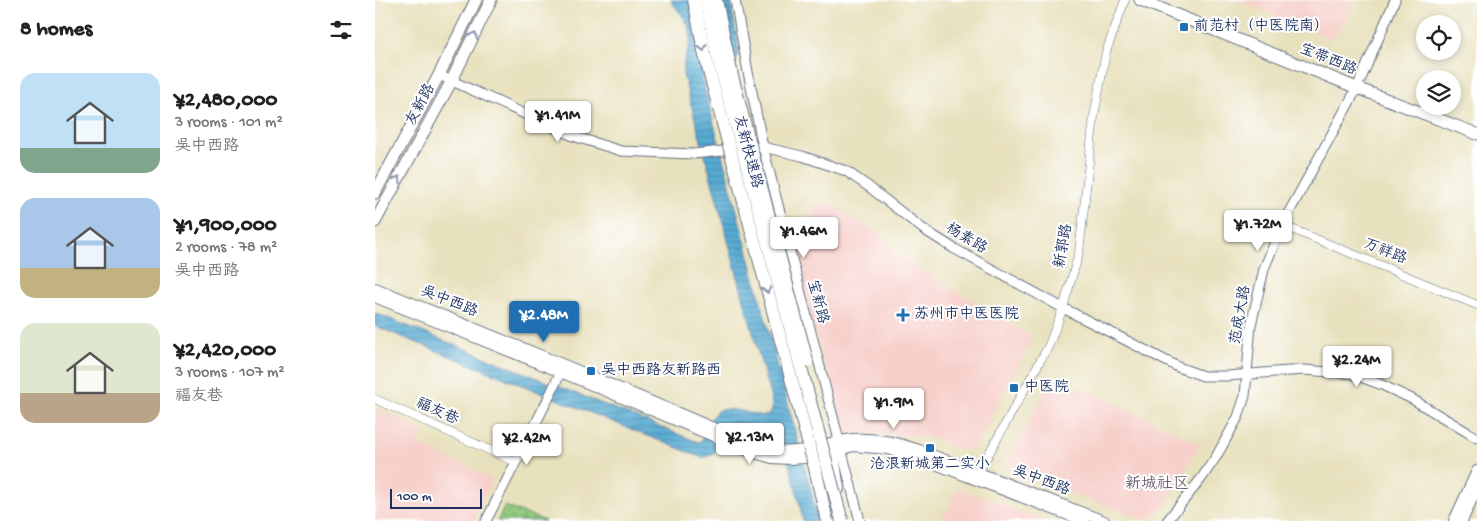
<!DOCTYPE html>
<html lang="en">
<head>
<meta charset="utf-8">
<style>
	:root { --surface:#fff; --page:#f6f6f6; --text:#202124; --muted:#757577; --accent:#1f6fb2 }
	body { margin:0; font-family:"Gochi Hand","LXGW WenKai TC",sans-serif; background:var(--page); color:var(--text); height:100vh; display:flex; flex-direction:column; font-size:19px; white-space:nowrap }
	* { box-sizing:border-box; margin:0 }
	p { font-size:16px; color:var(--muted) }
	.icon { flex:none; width:28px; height:28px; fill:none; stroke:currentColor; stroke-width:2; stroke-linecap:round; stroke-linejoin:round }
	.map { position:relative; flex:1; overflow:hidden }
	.drawer { display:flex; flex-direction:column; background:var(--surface); width:375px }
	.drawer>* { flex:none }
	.controls { position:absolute; left:1041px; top:15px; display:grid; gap:10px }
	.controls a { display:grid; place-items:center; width:45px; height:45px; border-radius:50%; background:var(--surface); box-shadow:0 2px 8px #0003; font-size:25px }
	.scale { position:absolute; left:15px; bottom:12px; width:92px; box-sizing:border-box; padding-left:5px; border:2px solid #1b2f5e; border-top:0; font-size:14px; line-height:18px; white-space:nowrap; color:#1b2f5e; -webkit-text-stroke:4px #fff; paint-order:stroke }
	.price { position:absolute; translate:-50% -42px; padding:0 11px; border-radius:5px; background:#fff; color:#222; font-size:16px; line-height:32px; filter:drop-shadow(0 1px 2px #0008) }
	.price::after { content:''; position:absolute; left:50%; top:30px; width:15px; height:11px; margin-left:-8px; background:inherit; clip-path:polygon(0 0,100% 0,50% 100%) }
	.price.on { background:var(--accent); color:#fff }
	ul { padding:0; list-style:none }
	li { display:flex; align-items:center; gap:15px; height:125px; padding:0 20px }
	li span { display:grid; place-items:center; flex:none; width:140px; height:100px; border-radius:15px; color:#555 }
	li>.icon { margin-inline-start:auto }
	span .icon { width:60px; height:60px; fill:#fffc; stroke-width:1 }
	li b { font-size:21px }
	h2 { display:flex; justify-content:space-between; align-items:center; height:60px; padding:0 20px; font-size:21px }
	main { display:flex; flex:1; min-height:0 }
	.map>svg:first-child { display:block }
	.built { fill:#f7d0cb }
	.park { fill:url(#park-dots); stroke:#567c6e }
	.water { fill:url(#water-rules); stroke:#386c98 }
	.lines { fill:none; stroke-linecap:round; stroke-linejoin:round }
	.minor-casing { stroke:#636d7f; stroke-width:9 }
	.tertiary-casing { stroke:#636d7f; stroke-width:11 }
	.secondary-casing { stroke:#636d7f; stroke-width:12 }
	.primary-casing { stroke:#636d7f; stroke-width:13 }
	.trunk-casing { stroke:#636d7f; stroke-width:14 }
	.minor { stroke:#fff; stroke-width:8 }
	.tertiary { stroke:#fff; stroke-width:9 }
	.secondary { stroke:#fff; stroke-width:10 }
	.primary { stroke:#fff; stroke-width:11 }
	.trunk { stroke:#fff; stroke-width:12 }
	.trunk-bridge-casing { stroke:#636d7f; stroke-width:14; stroke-linecap:butt }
	.trunk-bridge { stroke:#fff; stroke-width:12 }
	.oneway { stroke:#8d97ae }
	.poi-dot { fill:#1f6fb2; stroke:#fff; stroke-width:2 }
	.labels { text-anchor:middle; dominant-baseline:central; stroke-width:4; stroke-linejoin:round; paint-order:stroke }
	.poi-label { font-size:15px; fill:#1b2f5e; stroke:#fff; text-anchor:start }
	.street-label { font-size:15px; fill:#1b2f5e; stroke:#fff }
	.neighbourhood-label { font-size:16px; fill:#675c6a; stroke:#fff }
</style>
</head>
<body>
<main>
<section class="drawer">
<h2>8 homes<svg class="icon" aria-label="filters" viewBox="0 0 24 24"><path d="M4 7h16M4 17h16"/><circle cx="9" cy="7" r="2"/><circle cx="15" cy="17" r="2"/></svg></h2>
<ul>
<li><span style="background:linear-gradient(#bfe0f5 75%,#7fa58c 0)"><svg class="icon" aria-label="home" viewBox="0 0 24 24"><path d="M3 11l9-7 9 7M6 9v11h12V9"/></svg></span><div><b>¥2,480,000</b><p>3 rooms · 101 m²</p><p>吴中西路</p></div></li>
<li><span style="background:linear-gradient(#a9c7e8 70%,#c2b280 0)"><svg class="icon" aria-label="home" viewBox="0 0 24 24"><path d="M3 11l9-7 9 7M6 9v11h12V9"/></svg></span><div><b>¥1,900,000</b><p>2 rooms · 78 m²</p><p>吴中西路</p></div></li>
<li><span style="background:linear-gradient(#dfe7d0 70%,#b9a48a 0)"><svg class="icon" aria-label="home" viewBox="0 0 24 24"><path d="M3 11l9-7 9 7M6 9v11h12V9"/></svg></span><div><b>¥2,420,000</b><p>3 rooms · 107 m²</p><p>福友巷</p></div></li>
</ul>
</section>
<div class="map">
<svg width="1102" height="521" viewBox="0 0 1102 521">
	<defs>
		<pattern id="park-dots" width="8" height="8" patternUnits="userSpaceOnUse" patternTransform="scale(1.25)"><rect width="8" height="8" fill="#91ca7e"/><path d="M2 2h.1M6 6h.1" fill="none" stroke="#76a46a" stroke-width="1.8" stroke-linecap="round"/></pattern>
		<pattern id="water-rules" width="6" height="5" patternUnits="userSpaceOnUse" patternTransform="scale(1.25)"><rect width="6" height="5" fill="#56aad2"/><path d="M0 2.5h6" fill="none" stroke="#468bae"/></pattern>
	</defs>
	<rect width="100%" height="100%" fill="#fff"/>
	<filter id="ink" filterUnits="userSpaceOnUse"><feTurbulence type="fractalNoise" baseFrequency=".02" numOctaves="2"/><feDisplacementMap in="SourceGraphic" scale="10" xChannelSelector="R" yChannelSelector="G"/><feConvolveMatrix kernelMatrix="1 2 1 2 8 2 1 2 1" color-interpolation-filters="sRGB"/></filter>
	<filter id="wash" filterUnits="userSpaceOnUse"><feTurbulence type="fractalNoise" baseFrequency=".0096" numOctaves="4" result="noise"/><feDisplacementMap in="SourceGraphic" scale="20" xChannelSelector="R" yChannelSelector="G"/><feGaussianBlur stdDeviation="1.12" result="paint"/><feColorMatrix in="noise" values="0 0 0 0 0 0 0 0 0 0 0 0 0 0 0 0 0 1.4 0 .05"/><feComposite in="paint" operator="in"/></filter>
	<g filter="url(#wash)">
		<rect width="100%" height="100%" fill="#e8e1bd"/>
		<g class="built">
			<polygon points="861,0 979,0 970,22 957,39"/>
			<polygon points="450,202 501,230 529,259 658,338 599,449 585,450 556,437 470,432 428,293 413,222 434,218"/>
			<polygon points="679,376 826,444 789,506 773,521 632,471 630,464"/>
			<polygon points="0,407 49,432 43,444 118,479 98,521 0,521"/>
			<polygon points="583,488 673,521 567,521"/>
		</g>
		<polygon class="park" points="130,506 170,521 122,521"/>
		<path class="water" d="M295 0H355L364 50 363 56 360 63 329 74 327 79 438 498 442 521H428L424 501 407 438 401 434 361 423H356C345 435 346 459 325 457L0 326V313L323 442 326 441C331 432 335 419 341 412 349 405 378 414 388 416 396 416 398 410 397 403L308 75C307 63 312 54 315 43 319 27 304 12 295 0Z"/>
	</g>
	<g filter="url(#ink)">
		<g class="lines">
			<defs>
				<g id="minor">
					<polyline points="907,225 1102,305"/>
					<polyline points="0,399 141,462"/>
					<polyline points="602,475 674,345 688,308 704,253 719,116 731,52 750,0"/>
				</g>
				<g id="tertiary">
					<polyline points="360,0 373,72 388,147 485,521"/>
					<polyline points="64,75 198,136 246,151 318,154 388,147 427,156 471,171 494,187 548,229 578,248 688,308 803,367 828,376 853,376 900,372 930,370 978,374 1007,385 1037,399 1102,438"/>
					<polyline points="111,521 172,401 188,367"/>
					<polyline points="792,521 826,479 841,457 863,417 870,396 876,325 889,269 907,225 982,88 1020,0"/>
				</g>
				<g id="secondary">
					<path d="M0 288 189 365 379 445C393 449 407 453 421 451 438 449 454 442 471 440 496 436 521 442 544 450L729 521"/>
					<polyline points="0,297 186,372 376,452 397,458 415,459 430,458 479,446 512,449 542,457 709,521"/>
					<polyline points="1079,521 1102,471"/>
					<polyline points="1087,521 1102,488"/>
				</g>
				<g id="primary">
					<polyline points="765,0 982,88 1102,134"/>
					<polyline points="0,193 64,75 101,0"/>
					<polyline points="0,222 76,82 116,0"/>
				</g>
				<polyline id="trunk" points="458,456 463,489"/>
			</defs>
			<use href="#minor" class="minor-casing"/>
			<use href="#tertiary" class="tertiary-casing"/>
			<use href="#secondary" class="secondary-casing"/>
			<use href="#primary" class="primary-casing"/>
			<use href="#trunk" class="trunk-casing"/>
			<use href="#minor" class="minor"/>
			<use href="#tertiary" class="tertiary"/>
			<use href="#secondary" class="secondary"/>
			<use href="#primary" class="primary"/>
			<use href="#trunk" class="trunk"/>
			<defs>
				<g id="trunk-bridge">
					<polyline points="319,0 330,56 440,468 452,521"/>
					<polyline points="331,0 342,54 467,521"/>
					<polyline points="341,0 357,76 432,361"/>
				</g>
			</defs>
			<use href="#trunk-bridge" class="trunk-bridge-casing"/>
			<use href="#trunk-bridge" class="trunk-bridge"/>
		</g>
		<defs><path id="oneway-chevron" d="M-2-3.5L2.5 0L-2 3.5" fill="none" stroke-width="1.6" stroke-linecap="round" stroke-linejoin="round" transform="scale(1.25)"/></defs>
		<g class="oneway">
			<use href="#oneway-chevron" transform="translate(99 35) rotate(-64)"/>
			<use href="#oneway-chevron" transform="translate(328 48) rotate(76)"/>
			<use href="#oneway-chevron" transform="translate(23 179) rotate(-62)"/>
			<use href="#oneway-chevron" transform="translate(392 290) rotate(75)"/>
		</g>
	</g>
	<g class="poi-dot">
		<rect x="804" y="22" width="10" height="10" rx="2.5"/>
		<path d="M525.5 307.5h5v5h5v5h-5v5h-5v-5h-5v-5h5z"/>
		<rect x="211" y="366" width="10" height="10" rx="2.5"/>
		<rect x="634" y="383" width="10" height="10" rx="2.5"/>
		<rect x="550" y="443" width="10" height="10" rx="2.5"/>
	</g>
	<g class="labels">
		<g class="poi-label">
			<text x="819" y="27">前范村（中医院南）</text>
			<text x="539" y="315">苏州市中医医院</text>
			<text x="226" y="371">吴中西路友新路西</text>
			<text x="649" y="388">中医院</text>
			<text x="555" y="465" text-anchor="middle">沧浪新城第二实小</text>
		</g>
		<g class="street-label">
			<text transform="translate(953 60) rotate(22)">宝带西路</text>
			<text transform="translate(46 105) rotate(-62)">友新路</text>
			<text transform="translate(372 152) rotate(75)">友新快速路</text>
			<text transform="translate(591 239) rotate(31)">杨素路</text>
			<text transform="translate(689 246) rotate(-80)">新郭路</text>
			<text transform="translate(1010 252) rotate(22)">万祥路</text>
			<text transform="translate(74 302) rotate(22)">吴中西路</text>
			<text transform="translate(442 302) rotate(75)">宝新路</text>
			<text transform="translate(866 315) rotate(-80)">范成大路</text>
			<text transform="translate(62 412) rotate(24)">福友巷</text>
			<text transform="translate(666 481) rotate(21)">吴中西路</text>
		</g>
		<g class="neighbourhood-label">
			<text x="782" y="485">新城社区</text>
		</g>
	</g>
</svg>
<div class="controls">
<a><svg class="icon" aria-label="locate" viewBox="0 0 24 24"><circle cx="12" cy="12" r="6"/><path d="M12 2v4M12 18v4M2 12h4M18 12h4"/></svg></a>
<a><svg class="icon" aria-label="layers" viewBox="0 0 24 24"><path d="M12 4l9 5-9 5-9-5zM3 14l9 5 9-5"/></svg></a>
</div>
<div class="scale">100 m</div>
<b class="price" style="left:183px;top:143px">¥1.41M</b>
<b class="price" style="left:883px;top:252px">¥1.72M</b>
<b class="price" style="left:429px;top:259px">¥1.46M</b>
<b class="price on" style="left:169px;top:343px">¥2.48M</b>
<b class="price" style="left:982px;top:388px">¥2.24M</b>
<b class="price" style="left:519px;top:430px">¥1.9M</b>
<b class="price" style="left:375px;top:465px">¥2.13M</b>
<b class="price" style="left:152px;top:466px">¥2.42M</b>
</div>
</main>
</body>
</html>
